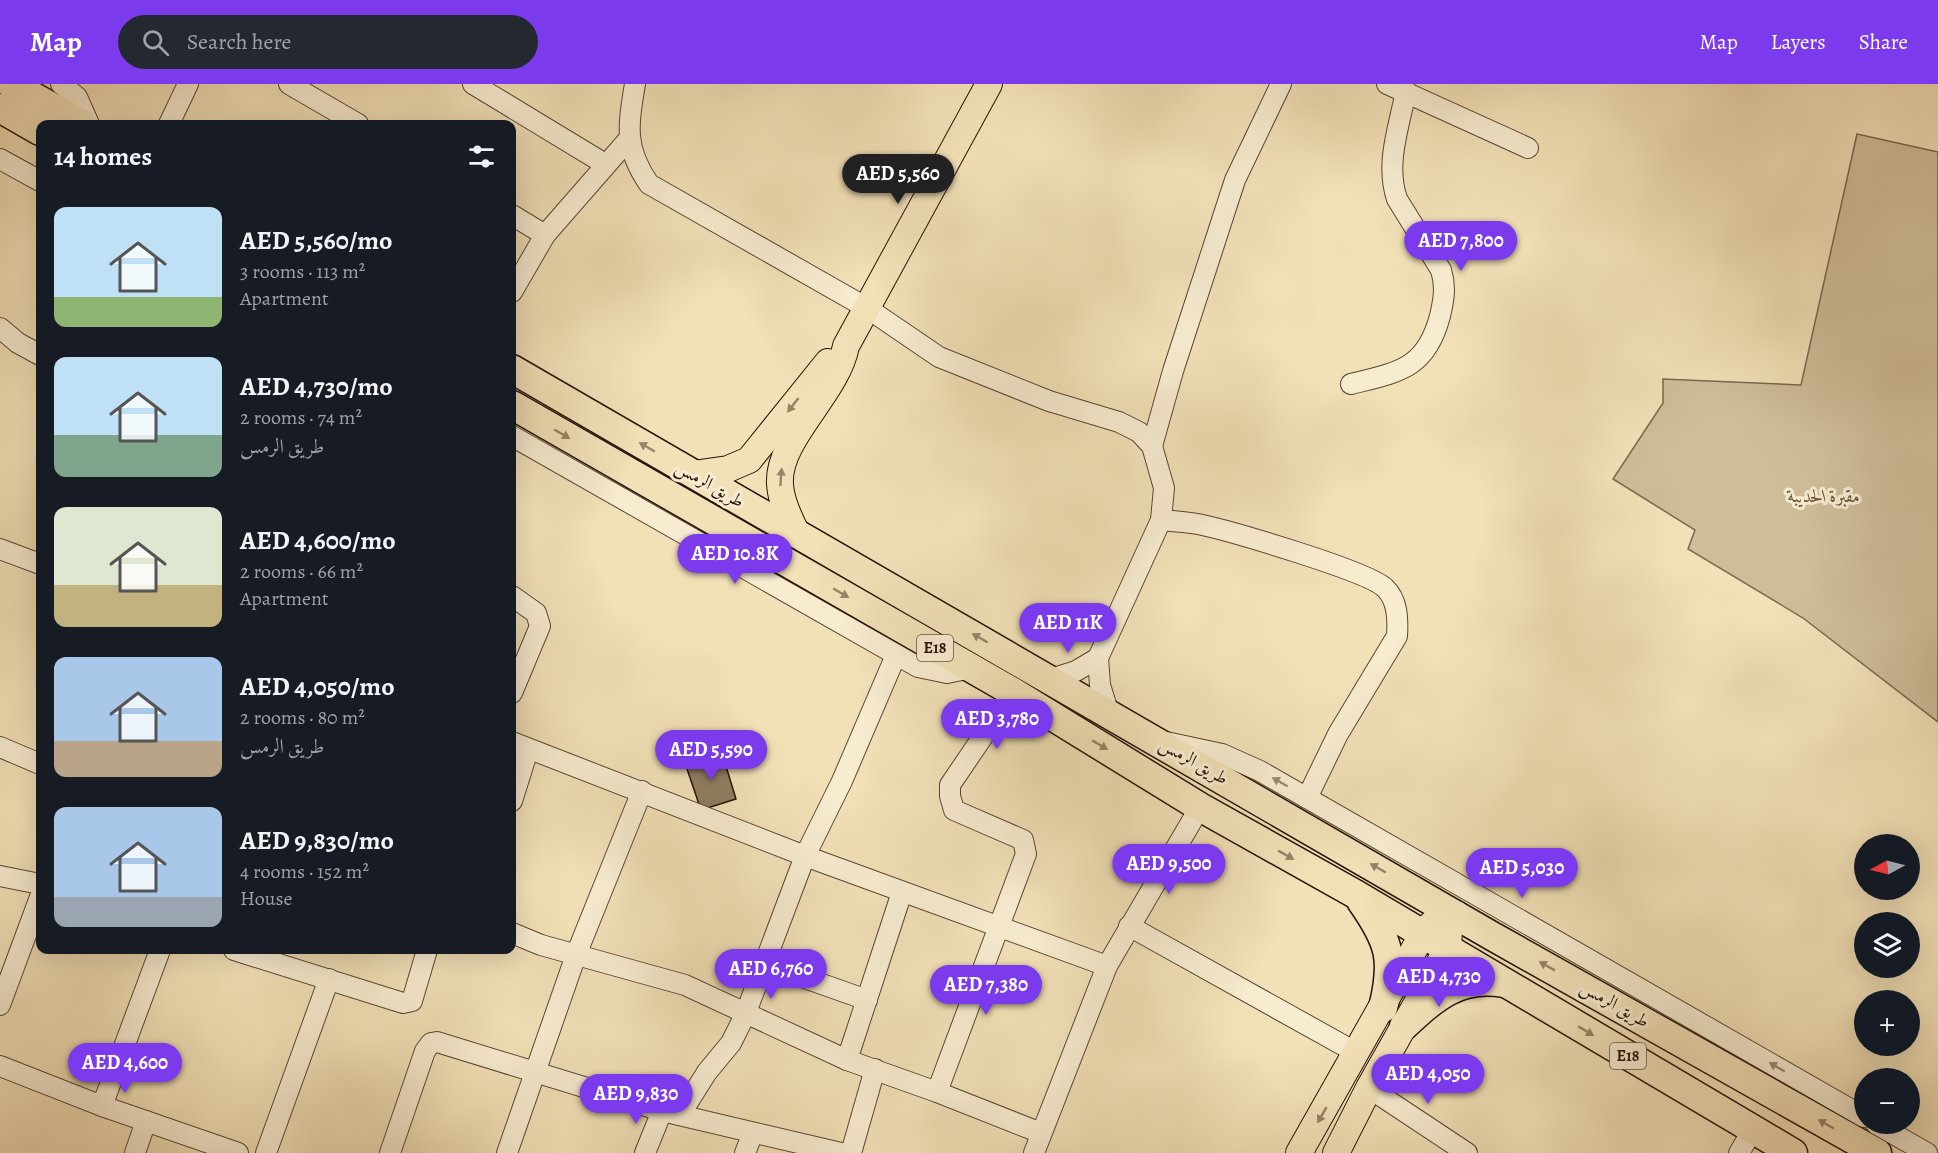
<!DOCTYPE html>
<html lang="en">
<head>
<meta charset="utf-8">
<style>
	:root { --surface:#171b24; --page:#242831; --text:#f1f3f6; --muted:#9ea1a6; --accent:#7c3aed }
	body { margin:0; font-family:Alegreya,Amiri,serif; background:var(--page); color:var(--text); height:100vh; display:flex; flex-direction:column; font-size:22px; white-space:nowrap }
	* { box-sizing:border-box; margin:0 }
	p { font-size:20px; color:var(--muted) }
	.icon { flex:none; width:33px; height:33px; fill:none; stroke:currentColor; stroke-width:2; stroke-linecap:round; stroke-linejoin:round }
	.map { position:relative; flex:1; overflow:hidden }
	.panel { position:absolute; left:36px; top:36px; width:480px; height:834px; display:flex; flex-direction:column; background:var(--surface); border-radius:12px; box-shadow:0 6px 24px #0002 }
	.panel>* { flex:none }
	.needle { width:39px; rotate:263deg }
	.controls { position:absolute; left:1854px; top:750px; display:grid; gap:12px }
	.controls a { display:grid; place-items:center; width:66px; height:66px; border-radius:50%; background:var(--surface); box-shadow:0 6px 24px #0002; font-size:30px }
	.price { position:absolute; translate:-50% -51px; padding:0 14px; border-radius:21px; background:var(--accent); color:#fff; font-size:20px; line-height:39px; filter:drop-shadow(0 2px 3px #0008) }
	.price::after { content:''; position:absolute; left:50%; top:36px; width:18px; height:14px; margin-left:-9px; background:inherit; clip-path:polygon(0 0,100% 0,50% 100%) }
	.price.current { background:#222; color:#fff }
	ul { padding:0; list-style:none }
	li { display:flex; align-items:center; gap:18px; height:150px; padding:0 18px }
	li span { display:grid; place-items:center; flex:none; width:168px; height:120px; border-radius:12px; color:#555 }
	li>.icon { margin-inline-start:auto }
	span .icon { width:72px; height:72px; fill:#fffc; stroke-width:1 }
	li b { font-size:26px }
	h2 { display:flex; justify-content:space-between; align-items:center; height:72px; padding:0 18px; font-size:26px }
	header { display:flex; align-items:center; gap:36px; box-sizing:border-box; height:84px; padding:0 30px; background:var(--accent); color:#fff }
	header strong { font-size:28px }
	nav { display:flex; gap:33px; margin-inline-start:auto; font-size:21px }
	.search { width:420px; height:54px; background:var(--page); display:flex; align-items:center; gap:15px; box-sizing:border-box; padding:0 21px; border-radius:33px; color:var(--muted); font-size:22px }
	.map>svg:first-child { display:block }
	.green { fill:#cfbd99; stroke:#7a6850; stroke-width:1.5 }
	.building { fill:#907d63; stroke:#251207; stroke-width:1.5 }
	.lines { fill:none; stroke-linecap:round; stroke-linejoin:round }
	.minor-casing { stroke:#584633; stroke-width:22 }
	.major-casing { stroke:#251207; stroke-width:28 }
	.highway-casing { stroke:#251207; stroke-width:31 }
	.minor { stroke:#f7ebd0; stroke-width:20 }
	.major { stroke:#f2e0b7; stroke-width:26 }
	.highway { stroke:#f2e0b7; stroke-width:28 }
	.oneway { fill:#968368 }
	.oneway2 { fill:#988976 }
	.labels { text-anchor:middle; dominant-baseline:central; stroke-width:6; stroke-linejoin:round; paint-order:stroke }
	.shield { fill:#f7ebd0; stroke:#645343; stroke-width:1.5 }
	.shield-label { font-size:16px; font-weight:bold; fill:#251207 }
	.street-label { font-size:18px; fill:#251207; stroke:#f7ebd0 }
	.park-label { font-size:18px; font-style:italic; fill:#604e3a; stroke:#f7ebd0 }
</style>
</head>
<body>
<header>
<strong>Map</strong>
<div class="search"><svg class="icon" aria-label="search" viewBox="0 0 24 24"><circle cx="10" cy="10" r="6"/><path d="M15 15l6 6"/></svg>Search here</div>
<nav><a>Map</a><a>Layers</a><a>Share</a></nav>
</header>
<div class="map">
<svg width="1938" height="1069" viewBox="0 0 1938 1069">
	<rect width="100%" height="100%" fill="#f2e0b7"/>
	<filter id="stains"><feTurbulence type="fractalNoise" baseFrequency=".00333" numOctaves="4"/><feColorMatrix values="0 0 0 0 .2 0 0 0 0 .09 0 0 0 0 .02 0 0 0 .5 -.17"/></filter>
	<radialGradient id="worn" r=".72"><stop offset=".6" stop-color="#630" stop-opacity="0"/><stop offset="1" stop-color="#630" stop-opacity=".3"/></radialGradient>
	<polygon class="green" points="1857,50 1938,68 1938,638 1803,534 1688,465 1695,446 1613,395 1663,319 1663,295 1801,301"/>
	<polygon class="building" points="722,669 736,715 701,726 685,679"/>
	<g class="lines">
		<defs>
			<g id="minor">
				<polyline points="61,0 77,13 89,40"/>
				<polyline points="289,0 358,40"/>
				<polyline points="473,0 605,80"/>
				<path d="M635 0C628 42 624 64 649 100L867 224 939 273 1049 317 1119 338 1139 348 1152 362 1164 404 1161 436 1098 574 1100 601 1108 627"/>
				<polyline points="1387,0 1528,64"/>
				<polyline points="169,40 188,0"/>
				<polyline points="0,75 40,97"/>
				<polyline points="512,131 545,151"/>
				<polyline points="512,208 545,151 628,56"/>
				<polyline points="0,244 18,259 40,271"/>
				<path d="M1351 300C1399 288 1426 285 1440 232 1444 215 1446 202 1441 186L1397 115C1385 80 1399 43 1406 7"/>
				<polyline points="512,352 918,583 947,589 971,584"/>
				<polyline points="1152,362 1173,287 1235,96 1281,0"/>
				<path d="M1161 436C1173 437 1186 438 1198 440 1227 446 1368 487 1385 504 1398 516 1398 536 1397 552L1338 650 1307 714"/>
				<polyline points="0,465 40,480"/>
				<polyline points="512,512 536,529 540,542 512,609"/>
				<polyline points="1051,595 1076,587 1098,574"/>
				<polyline points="512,658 805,772 1107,882"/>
				<polyline points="1166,658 1222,670 1260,687 1864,1033"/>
				<polyline points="0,663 40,680"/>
				<polyline points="512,717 528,666"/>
				<polyline points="0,792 40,800"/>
				<polyline points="1129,842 1357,969"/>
				<polyline points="512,849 541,861 685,901 847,976 937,1008 1041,1049"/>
				<polyline points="234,866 403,919 412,917 427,866"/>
				<polyline points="765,880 867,916"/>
				<polyline points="0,921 40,813"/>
				<polyline points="847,976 902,808"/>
				<polyline points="0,982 102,1022 238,1069"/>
				<polyline points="1369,1004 1467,1069"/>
				<polyline points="937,1008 1026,770 1023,756 954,726 950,712 950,701 1013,608"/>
				<polyline points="102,1022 160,866"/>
				<polyline points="680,1031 707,988 731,959 745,931 805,772 842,697 896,571"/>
				<polyline points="1876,1040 1927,1069"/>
				<polyline points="135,1069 146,1037"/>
				<polyline points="266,1069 329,895"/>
				<polyline points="390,1069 425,967 431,959 437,958 662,1027 841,1069"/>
				<polyline points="507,1069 576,871 642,707"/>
				<polyline points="645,1069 662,1027"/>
				<polyline points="745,1069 753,1049"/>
				<polyline points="851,1069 875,985"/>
				<polyline points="1034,1069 1107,882 1200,723"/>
				<polyline points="1739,1069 1752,1047"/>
			</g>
			<g id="major">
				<polyline points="693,390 728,385 749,376 828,278"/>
				<path d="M796 448C789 433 781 417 780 400 777 355 837 310 846 262L989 0"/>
				<polyline points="1299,1069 1425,846 1436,836 1456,830"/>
				<polyline points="1336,1069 1369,1004 1448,864 1449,846"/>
			</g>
			<g id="highway">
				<polyline points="11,0 82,40"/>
				<polyline points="0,24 40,47"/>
				<polyline points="512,285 1492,852 1877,1069"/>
				<polyline points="512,321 1013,608 1200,723 1357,811 1793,1069"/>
				<path d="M1361 817C1390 858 1395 876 1383 924"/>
				<path d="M1404 942C1434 914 1459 891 1504 899"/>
			</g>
		</defs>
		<use href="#minor" class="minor-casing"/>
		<use href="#major" class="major-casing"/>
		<use href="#highway" class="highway-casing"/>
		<use href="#minor" class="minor"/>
		<use href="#major" class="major"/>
		<use href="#highway" class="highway"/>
	</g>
	<defs><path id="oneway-solid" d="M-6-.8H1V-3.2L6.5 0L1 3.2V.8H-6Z" transform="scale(1.5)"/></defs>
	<g class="oneway">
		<use href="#oneway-solid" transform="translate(793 321) rotate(128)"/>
		<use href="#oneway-solid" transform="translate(562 350) rotate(30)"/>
		<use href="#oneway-solid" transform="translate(647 363) rotate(-150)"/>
		<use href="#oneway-solid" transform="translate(781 393) rotate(-86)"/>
		<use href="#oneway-solid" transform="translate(841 509) rotate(30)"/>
		<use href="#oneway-solid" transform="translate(980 554) rotate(-150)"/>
		<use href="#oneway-solid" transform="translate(1100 661) rotate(31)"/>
		<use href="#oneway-solid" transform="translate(1286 771) rotate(29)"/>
		<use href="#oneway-solid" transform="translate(1378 784) rotate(-150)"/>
		<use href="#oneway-solid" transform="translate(1547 882) rotate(-151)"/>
		<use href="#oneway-solid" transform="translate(1586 947) rotate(31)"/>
		<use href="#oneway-solid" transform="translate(1322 1031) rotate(120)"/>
		<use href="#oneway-solid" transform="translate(1826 1040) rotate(-150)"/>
	</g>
	<g class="oneway2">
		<use href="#oneway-solid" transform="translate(1280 698) rotate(-150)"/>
		<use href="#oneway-solid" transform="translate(1777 983) rotate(-150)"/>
	</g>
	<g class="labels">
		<g class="shield">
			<rect x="917" y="551" width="36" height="26" rx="4.5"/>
			<rect x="1610" y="959" width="36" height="26" rx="4.5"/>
		</g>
		<g class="shield-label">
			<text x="935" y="564">E18</text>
			<text x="1628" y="972">E18</text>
		</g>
		<g class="street-label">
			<text transform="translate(710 400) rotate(30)">طريق الرمس</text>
			<text transform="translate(1194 677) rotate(30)">طريق الرمس</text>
			<text transform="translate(1615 920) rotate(30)">طريق الرمس</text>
		</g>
		<g class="park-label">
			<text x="1824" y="412">مقبرة الحديبة</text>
		</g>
	</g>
	<rect width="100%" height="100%" filter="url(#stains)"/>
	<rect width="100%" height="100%" fill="url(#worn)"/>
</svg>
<div class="controls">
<a><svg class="needle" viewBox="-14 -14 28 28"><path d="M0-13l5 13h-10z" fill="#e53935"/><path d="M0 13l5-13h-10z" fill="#9ea1a6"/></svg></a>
<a><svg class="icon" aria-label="layers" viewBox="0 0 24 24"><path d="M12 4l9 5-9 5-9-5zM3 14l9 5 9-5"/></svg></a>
<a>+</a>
<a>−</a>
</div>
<b class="price current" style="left:898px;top:121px">AED 5,560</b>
<b class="price" style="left:1461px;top:188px">AED 7,800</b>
<b class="price" style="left:735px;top:501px">AED 10.8K</b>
<b class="price" style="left:1068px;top:570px">AED 11K</b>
<b class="price" style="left:997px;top:666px">AED 3,780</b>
<b class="price" style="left:711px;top:697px">AED 5,590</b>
<b class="price" style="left:1169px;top:811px">AED 9,500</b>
<b class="price" style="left:1522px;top:815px">AED 5,030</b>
<b class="price" style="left:771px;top:916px">AED 6,760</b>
<b class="price" style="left:1439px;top:924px">AED 4,730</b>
<b class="price" style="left:986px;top:932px">AED 7,380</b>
<b class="price" style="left:125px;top:1010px">AED 4,600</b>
<b class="price" style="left:1428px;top:1021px">AED 4,050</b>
<b class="price" style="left:636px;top:1041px">AED 9,830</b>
<section class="panel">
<h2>14 homes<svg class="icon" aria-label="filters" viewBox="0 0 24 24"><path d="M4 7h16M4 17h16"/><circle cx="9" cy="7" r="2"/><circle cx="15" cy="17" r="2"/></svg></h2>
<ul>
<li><span style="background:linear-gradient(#bfe0f5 75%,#8fb573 0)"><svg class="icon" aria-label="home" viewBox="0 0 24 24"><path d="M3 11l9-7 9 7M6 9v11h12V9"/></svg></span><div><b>AED 5,560/mo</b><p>3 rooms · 113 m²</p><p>Apartment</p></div></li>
<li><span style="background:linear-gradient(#bfe0f5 65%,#7fa58c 0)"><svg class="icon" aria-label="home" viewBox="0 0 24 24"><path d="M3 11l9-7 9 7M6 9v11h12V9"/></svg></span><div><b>AED 4,730/mo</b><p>2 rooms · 74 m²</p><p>طريق الرمس</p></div></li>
<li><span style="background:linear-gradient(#dfe7d0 65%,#c2b280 0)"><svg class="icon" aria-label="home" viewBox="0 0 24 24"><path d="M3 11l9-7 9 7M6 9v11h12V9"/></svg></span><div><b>AED 4,600/mo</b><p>2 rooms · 66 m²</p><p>Apartment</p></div></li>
<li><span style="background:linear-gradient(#a9c7e8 70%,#b9a48a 0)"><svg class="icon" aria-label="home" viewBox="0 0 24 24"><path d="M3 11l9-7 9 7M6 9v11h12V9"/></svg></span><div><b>AED 4,050/mo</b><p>2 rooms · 80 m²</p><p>طريق الرمس</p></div></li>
<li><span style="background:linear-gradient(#a9c7e8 75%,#9aa5b1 0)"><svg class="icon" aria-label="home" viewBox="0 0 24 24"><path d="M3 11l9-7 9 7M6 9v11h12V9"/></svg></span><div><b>AED 9,830/mo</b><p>4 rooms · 152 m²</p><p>House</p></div></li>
</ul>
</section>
</div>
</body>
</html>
